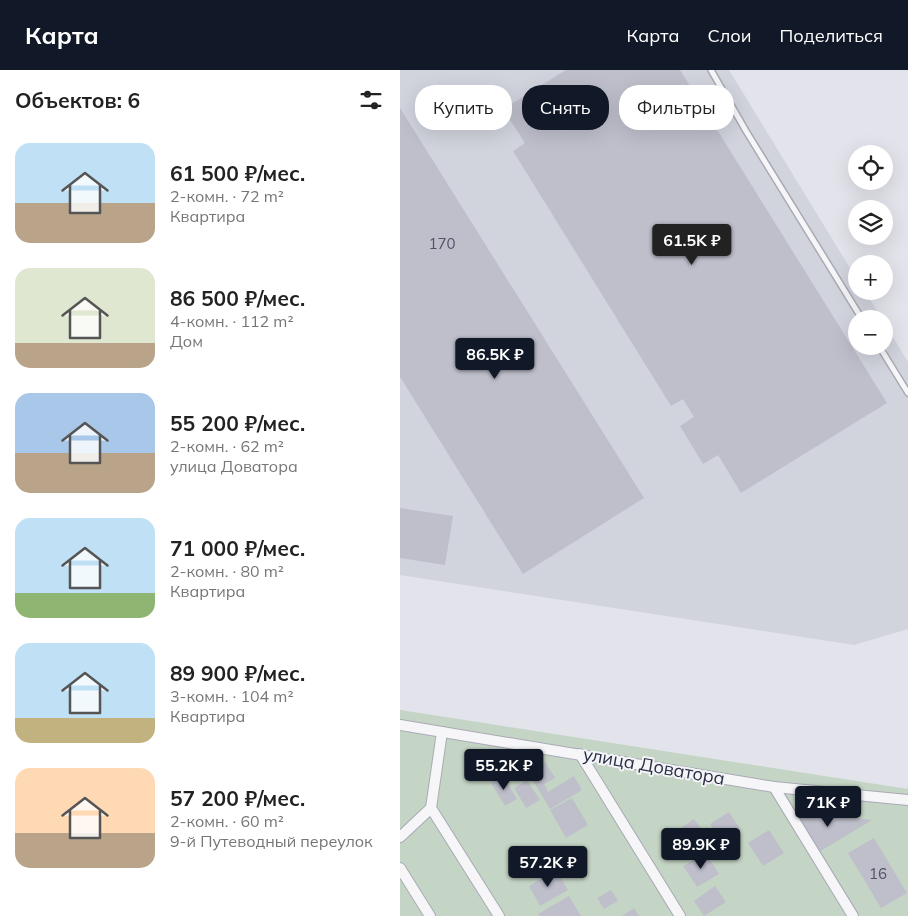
<!DOCTYPE html>
<html lang="ru">
<head>
<meta charset="utf-8">
<style>
	:root { --surface:#fff; --page:#f2f2f2; --text:#222; --muted:#767676; --accent:#111827 }
	body { margin:0; font-family:Mulish,sans-serif; background:var(--page); color:var(--text); height:100vh; display:flex; flex-direction:column; font-size:19px; white-space:nowrap }
	* { box-sizing:border-box; margin:0 }
	p { font-size:16px; color:var(--muted) }
	.icon { flex:none; width:28px; height:28px; fill:none; stroke:currentColor; stroke-width:2; stroke-linecap:round; stroke-linejoin:round }
	.map { position:relative; flex:1; overflow:hidden }
	.drawer { display:flex; flex-direction:column; background:var(--surface); width:400px }
	.drawer>* { flex:none }
	.top-card { position:absolute; left:15px; top:15px; width:418px; height:45px; display:flex; gap:10px }
	.buttons { position:absolute; left:448px; top:75px; display:grid; gap:10px }
	.buttons a { display:grid; place-items:center; width:45px; height:45px; border-radius:50%; background:var(--surface); box-shadow:0 5px 20px #0002; font-size:25px }
	.price { position:absolute; translate:-50% -42px; padding:0 11px; border-radius:5px; background:var(--accent); color:#fff; font-size:16px; line-height:32px; filter:drop-shadow(0 1px 2px #0008) }
	.price::after { content:''; position:absolute; left:50%; top:30px; width:15px; height:11px; margin-left:-8px; background:inherit; clip-path:polygon(0 0,100% 0,50% 100%) }
	.price.on { background:#222; color:#fff }
	ul { padding:0; list-style:none }
	li { display:flex; align-items:center; gap:15px; height:125px; padding:0 15px }
	li span { display:grid; place-items:center; flex:none; width:140px; height:100px; border-radius:15px; color:#555 }
	li>.icon { margin-inline-start:auto }
	span .icon { width:60px; height:60px; fill:#fffc; stroke-width:1 }
	li b { font-size:21px }
	h2 { display:flex; justify-content:space-between; align-items:center; height:60px; padding:0 15px; font-size:21px }
	.pill { padding:0 18px; border-radius:20px; background:var(--surface); box-shadow:0 5px 20px #0002; font-size:18px; line-height:45px }
	.pill.on { background:var(--accent); color:#fff }
	header { display:flex; align-items:center; gap:30px; box-sizing:border-box; height:70px; padding:0 25px; background:var(--accent); color:#fff }
	header strong { font-size:24px }
	nav { display:flex; gap:28px; margin-inline-start:auto; font-size:18px }
	main { display:flex; flex:1; min-height:0 }
	.map>svg:first-child { display:block }
	.built { fill:#d1d3dd }
	.green { fill:#c5d5c5 }
	.building { fill:#bebfcb }
	.lines { fill:none; stroke-linecap:round; stroke-linejoin:round }
	.lane-casing { stroke:#a8aab5; stroke-width:8 }
	.street-casing { stroke:#a8aab5; stroke-width:12 }
	.lane { stroke:#f6f6f9; stroke-width:5 }
	.street { stroke:#f6f6f9; stroke-width:10 }
	.labels { text-anchor:middle; dominant-baseline:central; stroke-width:4; stroke-linejoin:round; paint-order:stroke }
	.number-label { font-size:15px; fill:#505265 }
	.street-label { font-size:18px; fill:#2b2e43; stroke:#f3f4f8 }
</style>
</head>
<body>
<header>
<strong>Карта</strong>
<nav><a>Карта</a><a>Слои</a><a>Поделиться</a></nav>
</header>
<main>
<section class="drawer">
<h2>Объектов: 6<svg class="icon" aria-label="filters" viewBox="0 0 24 24"><path d="M4 7h16M4 17h16"/><circle cx="9" cy="7" r="2"/><circle cx="15" cy="17" r="2"/></svg></h2>
<ul>
<li><span style="background:linear-gradient(#bfe0f5 60%,#b9a48a 0)"><svg class="icon" aria-label="home" viewBox="0 0 24 24"><path d="M3 11l9-7 9 7M6 9v11h12V9"/></svg></span><div><b>61 500 ₽/мес.</b><p>2-комн. · 72 m²</p><p>Квартира</p></div></li>
<li><span style="background:linear-gradient(#dfe7d0 75%,#b9a48a 0)"><svg class="icon" aria-label="home" viewBox="0 0 24 24"><path d="M3 11l9-7 9 7M6 9v11h12V9"/></svg></span><div><b>86 500 ₽/мес.</b><p>4-комн. · 112 m²</p><p>Дом</p></div></li>
<li><span style="background:linear-gradient(#a9c7e8 60%,#b9a48a 0)"><svg class="icon" aria-label="home" viewBox="0 0 24 24"><path d="M3 11l9-7 9 7M6 9v11h12V9"/></svg></span><div><b>55 200 ₽/мес.</b><p>2-комн. · 62 m²</p><p>улица Доватора</p></div></li>
<li><span style="background:linear-gradient(#bfe0f5 75%,#8fb573 0)"><svg class="icon" aria-label="home" viewBox="0 0 24 24"><path d="M3 11l9-7 9 7M6 9v11h12V9"/></svg></span><div><b>71 000 ₽/мес.</b><p>2-комн. · 80 m²</p><p>Квартира</p></div></li>
<li><span style="background:linear-gradient(#bfe0f5 75%,#c2b280 0)"><svg class="icon" aria-label="home" viewBox="0 0 24 24"><path d="M3 11l9-7 9 7M6 9v11h12V9"/></svg></span><div><b>89 900 ₽/мес.</b><p>3-комн. · 104 m²</p><p>Квартира</p></div></li>
<li><span style="background:linear-gradient(#ffd9b3 65%,#b9a48a 0)"><svg class="icon" aria-label="home" viewBox="0 0 24 24"><path d="M3 11l9-7 9 7M6 9v11h12V9"/></svg></span><div><b>57 200 ₽/мес.</b><p>2-комн. · 60 m²</p><p>9-й Путеводный переулок</p></div></li>
</ul>
</section>
<div class="map">
<svg width="508" height="846" viewBox="0 0 508 846">
	<rect width="100%" height="100%" fill="#e3e4eb"/>
	<polygon class="built" points="0,0 329,0 456,208 456,221 465,221 482,249 456,249 456,276 484,276 484,252 508,292 508,559 454,575 0,505"/>
	<polygon class="green" points="0,640 508,719 508,846 0,846"/>
	<g class="building">
		<polygon points="166,0 280,0 487,333 341,423 318,385 303,394 280,356 294,347 283,329 271,336 113,81 125,73 103,39"/>
		<polygon points="0,38 244,428 123,504 0,307"/>
		<polygon points="0,438 53,446 45,495 0,488"/>
		<polygon points="145,692 155,708 144,714 148,722 174,706 182,720 150,739 128,702"/>
		<polygon points="103,706 117,729 105,736 91,713"/>
		<polygon points="127,710 140,730 126,738 114,718"/>
		<polygon points="172,728 188,755 166,768 150,740"/>
		<polygon points="329,742 341,760 322,772 310,754"/>
		<polygon points="394,743 472,750 419,782"/>
		<polygon points="294,749 306,765 286,780 281,773 275,777 268,767"/>
		<polygon points="369,760 384,783 363,796 348,773"/>
		<polygon points="474,768 507,823 481,838 448,783"/>
		<polygon points="306,783 319,804 297,817 283,796"/>
		<polygon points="156,800 168,820 140,836 129,816"/>
		<polygon points="315,816 326,832 304,846 294,831"/>
		<polygon points="211,820 218,831 204,839 197,828"/>
		<polygon points="169,826 181,846 140,846 138,844"/>
		<polygon points="234,838 239,846 222,846"/>
	</g>
	<g class="lines">
		<defs>
			<g id="lane">
				<polyline points="311,0 346,61 462,249"/>
				<polyline points="479,276 508,323"/>
			</g>
			<g id="street">
				<polyline points="0,655 374,717 508,730"/>
				<polyline points="180,684 280,846"/>
				<polyline points="374,717 453,846"/>
				<polyline points="31,738 99,846"/>
				<polyline points="0,767 31,738 42,662"/>
				<polyline points="0,798 30,846"/>
			</g>
		</defs>
		<use href="#lane" class="lane-casing"/>
		<use href="#street" class="street-casing"/>
		<use href="#lane" class="lane"/>
		<use href="#street" class="street"/>
	</g>
	<g class="labels">
		<g class="number-label">
			<text x="42" y="173">170</text>
			<text x="478" y="803">16</text>
		</g>
		<g class="street-label">
			<text transform="translate(254 696) rotate(10)">улица Доватора</text>
		</g>
	</g>
</svg>
<div class="buttons">
<a><svg class="icon" aria-label="locate" viewBox="0 0 24 24"><circle cx="12" cy="12" r="6"/><path d="M12 2v4M12 18v4M2 12h4M18 12h4"/></svg></a>
<a><svg class="icon" aria-label="layers" viewBox="0 0 24 24"><path d="M12 4l9 5-9 5-9-5zM3 14l9 5 9-5"/></svg></a>
<a>+</a>
<a>−</a>
</div>
<b class="price on" style="left:292px;top:196px">61.5K ₽</b>
<b class="price" style="left:95px;top:310px">86.5K ₽</b>
<b class="price" style="left:104px;top:721px">55.2K ₽</b>
<b class="price" style="left:428px;top:758px">71K ₽</b>
<b class="price" style="left:301px;top:800px">89.9K ₽</b>
<b class="price" style="left:148px;top:818px">57.2K ₽</b>
<div class="top-card">
<a class="pill">Купить</a>
<a class="pill on">Снять</a>
<a class="pill">Фильтры</a>
</div>
</div>
</main>
</body>
</html>
